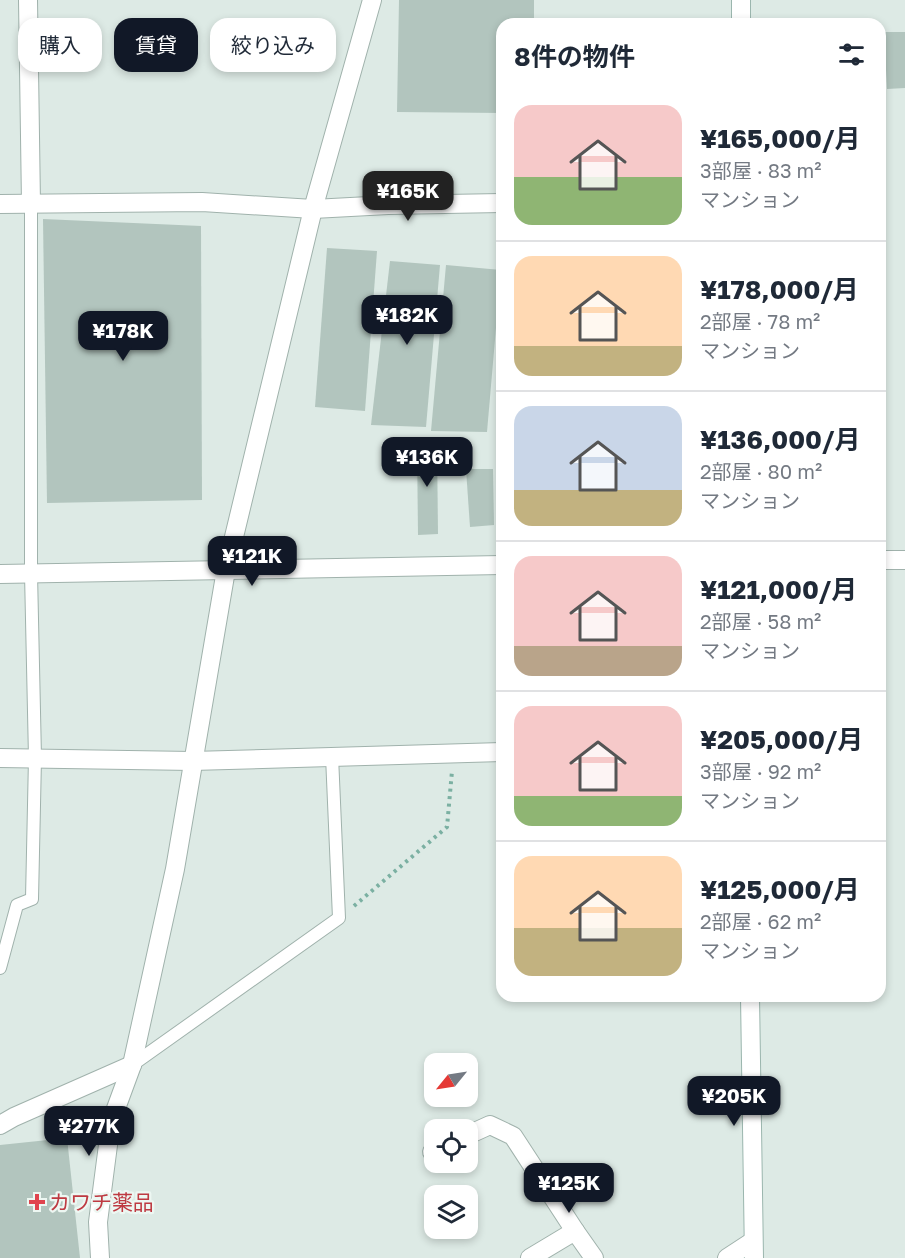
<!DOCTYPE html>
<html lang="ja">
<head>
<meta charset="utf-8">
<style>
	:root { --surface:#fff; --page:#f2f2f3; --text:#1f2937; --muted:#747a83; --line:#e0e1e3; --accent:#111827 }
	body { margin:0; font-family:"Golos Text","Noto Sans JP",sans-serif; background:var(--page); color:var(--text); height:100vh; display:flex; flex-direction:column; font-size:22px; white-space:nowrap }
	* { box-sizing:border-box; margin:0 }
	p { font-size:20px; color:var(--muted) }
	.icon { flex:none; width:33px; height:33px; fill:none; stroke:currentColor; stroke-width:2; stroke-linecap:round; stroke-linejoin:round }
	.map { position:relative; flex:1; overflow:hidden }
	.sheet { position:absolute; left:496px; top:18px; width:390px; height:984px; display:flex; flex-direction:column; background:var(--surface); border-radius:18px; box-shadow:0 3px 9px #0003 }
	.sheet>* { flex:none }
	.top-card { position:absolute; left:18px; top:18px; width:388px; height:54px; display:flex; gap:12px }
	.needle { width:39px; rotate:240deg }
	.controls { position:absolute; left:424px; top:1053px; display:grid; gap:12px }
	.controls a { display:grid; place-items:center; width:54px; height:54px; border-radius:12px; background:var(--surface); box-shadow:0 3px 9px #0003; font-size:30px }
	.price { position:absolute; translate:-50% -51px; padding:0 14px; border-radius:12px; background:var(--accent); color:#fff; font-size:20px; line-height:39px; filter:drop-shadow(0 2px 3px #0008) }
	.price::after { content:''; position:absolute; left:50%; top:36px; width:18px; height:14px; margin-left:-9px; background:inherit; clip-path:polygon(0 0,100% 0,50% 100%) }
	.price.selected { background:#222; color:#fff }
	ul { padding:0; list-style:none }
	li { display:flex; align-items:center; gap:18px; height:150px; padding:0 18px }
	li+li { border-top:2px solid var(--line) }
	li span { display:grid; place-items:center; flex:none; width:168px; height:120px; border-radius:18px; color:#555 }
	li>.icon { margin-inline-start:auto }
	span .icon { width:72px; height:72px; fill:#fffc; stroke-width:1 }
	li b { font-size:26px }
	h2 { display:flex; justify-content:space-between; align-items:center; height:72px; padding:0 18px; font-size:26px }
	.pill { padding:0 21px; border-radius:18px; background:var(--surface); box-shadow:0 3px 9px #0003; font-size:21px; line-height:54px }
	.pill.selected { background:var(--accent); color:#fff }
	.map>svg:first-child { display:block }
	.building { fill:#b2c5be }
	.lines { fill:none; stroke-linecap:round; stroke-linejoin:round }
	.lane-casing { stroke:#a0b2ac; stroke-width:14 }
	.street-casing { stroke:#a0b2ac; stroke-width:20 }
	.secondary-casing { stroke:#9bb6ae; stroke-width:20 }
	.path { stroke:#7bb0a2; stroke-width:4; stroke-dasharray:3 4.5; stroke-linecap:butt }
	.lane { stroke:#fff; stroke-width:12 }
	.street { stroke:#fff; stroke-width:18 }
	.secondary { stroke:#fff; stroke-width:18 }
	.health-dot { fill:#e0444e; stroke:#edf7f2; stroke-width:2 }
	.labels { text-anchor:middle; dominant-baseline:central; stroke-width:4.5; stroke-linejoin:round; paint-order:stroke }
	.health-label { font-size:21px; fill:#be3a42; stroke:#edf7f2; text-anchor:start }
</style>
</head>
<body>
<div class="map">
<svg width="905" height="1258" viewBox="0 0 905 1258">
	<rect width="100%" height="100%" fill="#ddeae5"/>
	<g class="building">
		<polygon points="399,0 534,0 534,24 502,24 502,113 397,112"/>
		<polygon points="884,32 905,32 905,88 887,89"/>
		<polygon points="43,219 201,226 202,500 47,503"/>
		<polygon points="327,248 377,251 365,411 315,407"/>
		<polygon points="390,261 440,265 426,427 371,425"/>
		<polygon points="446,265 501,270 487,432 431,431"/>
		<polygon points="501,378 502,378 502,429 497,428"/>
		<polygon points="437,442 438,534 418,535 417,443"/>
		<polygon points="466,469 493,469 494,525 470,527"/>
		<polygon points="67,1138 80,1258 0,1258 0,1145"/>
	</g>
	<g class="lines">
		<defs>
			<g id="lane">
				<polyline points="0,968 17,905 32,899 35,758 31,573 31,204"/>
				<polyline points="132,1065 339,918 332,756"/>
			</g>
			<g id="street">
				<polyline points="28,0 31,204"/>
				<polyline points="0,204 202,202 313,209 388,205 502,203"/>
				<polyline points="880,560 905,560"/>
				<polyline points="0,574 502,565"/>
				<polyline points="0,758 192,761 502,752"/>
				<polyline points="0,1125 14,1117 132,1065"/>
				<polyline points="468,1135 490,1125 513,1136 575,1231"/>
				<polyline points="432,1152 435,1151"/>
				<polyline points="100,1258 98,1222 111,1122 132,1065 175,869 226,570 313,209 372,0"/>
				<polyline points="530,1258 575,1231 594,1258"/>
				<polyline points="727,1258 753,1241"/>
			</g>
			<g id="secondary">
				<polyline points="741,0 741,24"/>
				<polyline points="750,996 754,1258"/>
			</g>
		</defs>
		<use href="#lane" class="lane-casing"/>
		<use href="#street" class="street-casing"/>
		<use href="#secondary" class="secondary-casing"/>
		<polyline class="path" points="354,906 447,827 452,771"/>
		<use href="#lane" class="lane"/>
		<use href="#street" class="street"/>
		<use href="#secondary" class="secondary"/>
	</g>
	<path class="health-dot" d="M34 1193h6v6h6v6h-6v6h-6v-6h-6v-6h6z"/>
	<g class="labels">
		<g class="health-label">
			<text x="49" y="1202">カワチ薬品</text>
		</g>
	</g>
</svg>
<div class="controls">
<a><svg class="needle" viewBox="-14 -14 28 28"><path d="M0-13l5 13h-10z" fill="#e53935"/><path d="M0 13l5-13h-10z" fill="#747a83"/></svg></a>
<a><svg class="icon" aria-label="locate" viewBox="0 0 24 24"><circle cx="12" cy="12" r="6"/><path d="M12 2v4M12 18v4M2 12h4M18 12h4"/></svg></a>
<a><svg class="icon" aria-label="layers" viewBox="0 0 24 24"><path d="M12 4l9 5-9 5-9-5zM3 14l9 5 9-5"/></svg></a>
</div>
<b class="price selected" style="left:408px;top:222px">¥165K</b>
<b class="price" style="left:407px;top:346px">¥182K</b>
<b class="price" style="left:123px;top:362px">¥178K</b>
<b class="price" style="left:427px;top:488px">¥136K</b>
<b class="price" style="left:252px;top:587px">¥121K</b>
<b class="price" style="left:734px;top:1127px">¥205K</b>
<b class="price" style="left:89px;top:1157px">¥277K</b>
<b class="price" style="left:569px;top:1214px">¥125K</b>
<div class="top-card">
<a class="pill">購入</a>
<a class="pill selected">賃貸</a>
<a class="pill">絞り込み</a>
</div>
<section class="sheet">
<h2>8件の物件<svg class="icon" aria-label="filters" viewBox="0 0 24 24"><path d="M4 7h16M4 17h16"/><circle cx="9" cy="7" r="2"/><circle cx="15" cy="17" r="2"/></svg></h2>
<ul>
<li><span style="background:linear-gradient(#f6c9c9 60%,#8fb573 0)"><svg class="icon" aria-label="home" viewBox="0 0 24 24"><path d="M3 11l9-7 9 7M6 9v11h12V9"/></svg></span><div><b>¥165,000/月</b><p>3部屋 · 83 m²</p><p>マンション</p></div></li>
<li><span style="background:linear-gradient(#ffd9b3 75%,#c2b280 0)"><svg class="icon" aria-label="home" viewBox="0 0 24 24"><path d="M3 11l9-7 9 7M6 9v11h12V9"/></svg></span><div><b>¥178,000/月</b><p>2部屋 · 78 m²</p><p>マンション</p></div></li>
<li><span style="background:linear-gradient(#c9d6e8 70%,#c2b280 0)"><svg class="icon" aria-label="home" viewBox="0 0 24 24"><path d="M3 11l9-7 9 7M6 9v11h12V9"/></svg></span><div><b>¥136,000/月</b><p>2部屋 · 80 m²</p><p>マンション</p></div></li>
<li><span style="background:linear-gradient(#f6c9c9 75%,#b9a48a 0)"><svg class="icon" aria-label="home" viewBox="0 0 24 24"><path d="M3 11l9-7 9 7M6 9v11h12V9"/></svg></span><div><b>¥121,000/月</b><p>2部屋 · 58 m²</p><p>マンション</p></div></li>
<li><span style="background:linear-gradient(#f6c9c9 75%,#8fb573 0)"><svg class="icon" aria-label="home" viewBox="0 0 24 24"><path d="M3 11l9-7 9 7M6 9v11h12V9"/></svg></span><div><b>¥205,000/月</b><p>3部屋 · 92 m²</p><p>マンション</p></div></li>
<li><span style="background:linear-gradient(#ffd9b3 60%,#c2b280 0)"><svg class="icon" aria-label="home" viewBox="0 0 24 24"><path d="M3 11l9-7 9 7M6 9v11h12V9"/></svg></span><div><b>¥125,000/月</b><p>2部屋 · 62 m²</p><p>マンション</p></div></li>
</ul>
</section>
</div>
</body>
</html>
